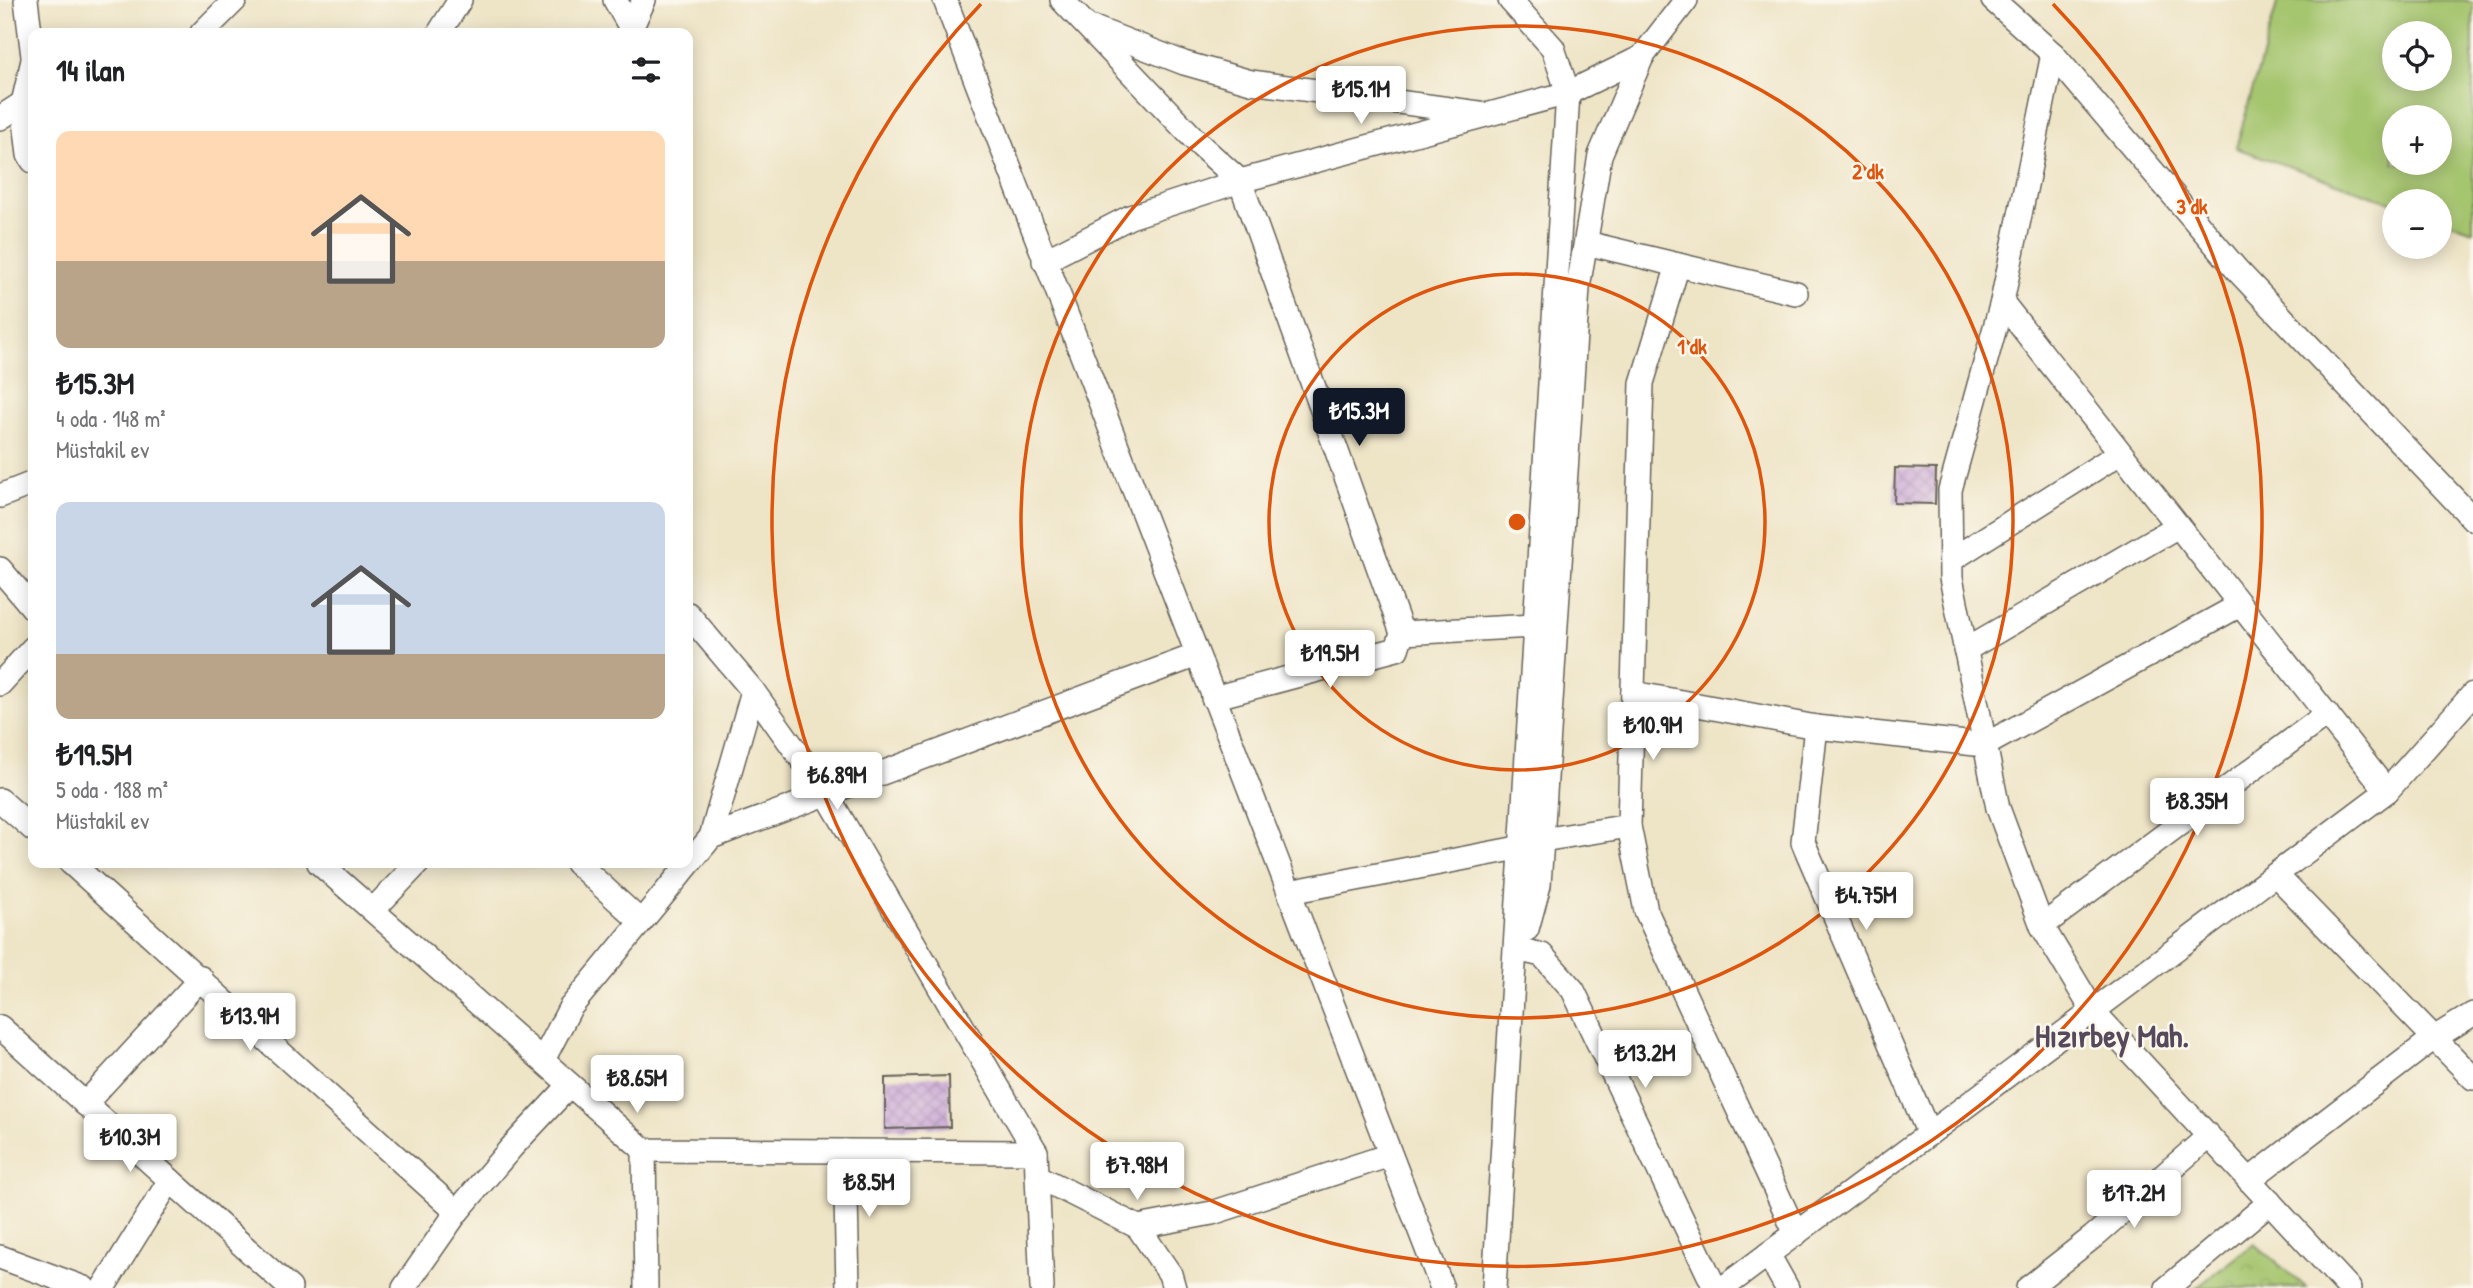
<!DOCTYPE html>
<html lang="tr">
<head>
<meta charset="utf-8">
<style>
	:root { --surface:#fff; --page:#f6f6f6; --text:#202124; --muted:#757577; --accent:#111827 }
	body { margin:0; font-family:"Patrick Hand",sans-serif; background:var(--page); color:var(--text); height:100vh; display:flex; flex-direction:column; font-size:26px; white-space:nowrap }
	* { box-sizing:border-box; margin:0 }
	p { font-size:23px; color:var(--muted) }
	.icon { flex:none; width:38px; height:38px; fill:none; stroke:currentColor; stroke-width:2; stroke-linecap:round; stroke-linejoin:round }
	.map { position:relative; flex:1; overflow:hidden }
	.drawer { position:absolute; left:28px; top:28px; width:665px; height:840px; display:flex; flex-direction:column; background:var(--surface); border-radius:14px; box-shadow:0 4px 18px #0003 }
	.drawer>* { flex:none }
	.fabs { position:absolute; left:2382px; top:21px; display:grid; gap:14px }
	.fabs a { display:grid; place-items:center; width:70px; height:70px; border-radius:50%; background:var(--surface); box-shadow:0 4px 18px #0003; font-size:35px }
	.price { position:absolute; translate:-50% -60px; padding:0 16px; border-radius:7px; background:#fff; color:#222; font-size:23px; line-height:46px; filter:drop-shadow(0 2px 4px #0008) }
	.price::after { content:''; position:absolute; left:50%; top:42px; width:21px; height:16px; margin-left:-10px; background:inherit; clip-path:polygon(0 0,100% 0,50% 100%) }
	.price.active { background:var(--accent); color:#fff }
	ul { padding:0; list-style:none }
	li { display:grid; align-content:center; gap:14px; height:371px; padding:0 28px }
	li span { display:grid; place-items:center; height:217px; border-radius:14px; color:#555 }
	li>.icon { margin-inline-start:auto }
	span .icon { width:126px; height:126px; fill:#fffc; stroke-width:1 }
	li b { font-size:30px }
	h2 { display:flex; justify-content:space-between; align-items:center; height:84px; padding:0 28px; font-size:30px }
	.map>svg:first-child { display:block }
	.park { fill:url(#park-crowns); stroke:#607045; stroke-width:2 }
	.pitch { fill:#a5c56e; stroke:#607045; stroke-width:2; fill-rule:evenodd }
	.building { fill:url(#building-cross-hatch) }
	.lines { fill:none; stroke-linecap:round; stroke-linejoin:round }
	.minor-casing { stroke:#666258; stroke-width:26 }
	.minor { stroke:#fff; stroke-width:23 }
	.ring { fill:none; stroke:#de560d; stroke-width:3.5 }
	.labels { text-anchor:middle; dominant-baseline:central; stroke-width:5; stroke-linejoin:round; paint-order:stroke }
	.district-label { font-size:32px; font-weight:bold; fill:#57495c; stroke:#fbf7ec }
	.centre { fill:#de560d; stroke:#fbf7ec; stroke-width:3.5 }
	.ring-label { font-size:21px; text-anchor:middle; font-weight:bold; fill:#de560d; stroke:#fbf7ec; stroke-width:5; stroke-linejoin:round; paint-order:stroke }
</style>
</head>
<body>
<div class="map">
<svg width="2473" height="1288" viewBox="0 0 2473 1288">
	<defs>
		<pattern id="park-crowns" width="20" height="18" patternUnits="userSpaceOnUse" patternTransform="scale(1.75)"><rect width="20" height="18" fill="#a5c56e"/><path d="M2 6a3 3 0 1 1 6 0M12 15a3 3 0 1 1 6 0" fill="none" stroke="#8da95f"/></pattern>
		<pattern id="building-cross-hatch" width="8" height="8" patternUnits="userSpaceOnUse" patternTransform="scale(1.75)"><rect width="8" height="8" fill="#c49dd4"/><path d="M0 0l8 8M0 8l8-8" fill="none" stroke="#9e7fab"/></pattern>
	</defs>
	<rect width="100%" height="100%" fill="#fbf7ec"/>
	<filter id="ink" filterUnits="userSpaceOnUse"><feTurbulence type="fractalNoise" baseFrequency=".0143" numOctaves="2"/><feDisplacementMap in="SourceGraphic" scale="14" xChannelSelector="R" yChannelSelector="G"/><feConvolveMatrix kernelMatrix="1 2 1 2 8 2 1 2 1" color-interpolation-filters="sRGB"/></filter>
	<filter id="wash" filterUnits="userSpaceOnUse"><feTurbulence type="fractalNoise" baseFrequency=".00686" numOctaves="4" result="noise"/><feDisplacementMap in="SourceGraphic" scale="28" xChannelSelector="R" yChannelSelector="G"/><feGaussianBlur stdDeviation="1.57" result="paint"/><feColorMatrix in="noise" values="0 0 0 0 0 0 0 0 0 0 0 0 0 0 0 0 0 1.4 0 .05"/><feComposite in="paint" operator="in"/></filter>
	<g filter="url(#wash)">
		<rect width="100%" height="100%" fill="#eee4c6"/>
		<polygon class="park" points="2254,1244 2307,1288 2196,1288"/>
		<path class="pitch" d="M2278 0H2465L2473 3V231L2440 219V201H2394V203L2236 148ZM2394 33H2440V79H2394ZM2394 117H2440V163H2394Z"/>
		<g id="blocks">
			<g class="building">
				<polygon points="1895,468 1936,469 1935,504 1894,503"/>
				<polygon points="949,1076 950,1127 885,1129 885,1078"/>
			</g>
		</g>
	</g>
	<g filter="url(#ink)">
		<use href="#blocks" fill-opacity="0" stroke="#666258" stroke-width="2"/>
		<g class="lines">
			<defs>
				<g id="minor">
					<polyline points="26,0 33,56"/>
					<polyline points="615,0 631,28"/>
					<polyline points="945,0 1442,1288"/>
					<polyline points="1062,0 1201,146 1240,181 1402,633 1536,626"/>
					<polyline points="1993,0 2053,54 2237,270 2473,519"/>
					<polyline points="1094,28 1184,63 1251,82 1479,113"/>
					<polyline points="202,33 235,0"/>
					<polyline points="439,33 460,0"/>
					<polyline points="629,33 644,0"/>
					<polyline points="2053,54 2002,302 1950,490 1951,578 1998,808 2042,926 2093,1011 2349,1288"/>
					<polyline points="33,60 23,103 29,155 33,161"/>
					<polyline points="0,118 23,103"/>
					<polyline points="1586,243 1796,293"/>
					<polyline points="1044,261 1130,217 1240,181 1568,93 1642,57 1686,0"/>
					<polyline points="1678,265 1642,383 1629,826 1646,911 1796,1234"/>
					<polyline points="2002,302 2387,791"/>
					<polyline points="0,496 33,483"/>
					<polyline points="1951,560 2120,453"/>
					<polyline points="0,569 33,608"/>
					<polyline points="688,614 753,691 826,793 1036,1152 1042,1288"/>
					<polyline points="1965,650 2178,526"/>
					<polyline points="0,684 33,648"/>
					<polyline points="1633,693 1816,727 1985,745 2240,605"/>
					<polyline points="1213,698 1397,649 1402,633"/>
					<polyline points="1816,727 1803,842 1929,1134"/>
					<polyline points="0,800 33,829"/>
					<polyline points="711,837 753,691"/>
					<polyline points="71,863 457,1212"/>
					<polyline points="319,863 644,1150 1036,1152"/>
					<polyline points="577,863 640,921"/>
					<polyline points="2276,875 2473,1078"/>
					<polyline points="1289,892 1523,847 1542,840 1629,826"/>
					<polyline points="373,910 418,863"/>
					<polyline points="2042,926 2327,714"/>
					<polyline points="1527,929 1539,885 1578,288 1600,155 1642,57"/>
					<polyline points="1521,950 1542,955 1573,990 1715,1288"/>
					<polyline points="0,1027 290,1288"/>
					<polyline points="543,1060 570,1008 711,837 1197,655"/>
					<polyline points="85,1104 201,978"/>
					<polyline points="644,1150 646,1288"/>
					<polyline points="845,1151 848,1288"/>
					<polyline points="1037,1176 1138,1227 1170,1274 1174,1288"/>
					<polyline points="2249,1180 2434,1038 2473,1014"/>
					<polyline points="1138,1227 1212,1213 1390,1155"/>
					<polyline points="1768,1254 1787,1288"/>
					<polyline points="0,1257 84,1288"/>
					<polyline points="103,1288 170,1180"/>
					<polyline points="404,1288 457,1212 511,1148 570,1085"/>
					<polyline points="1494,1288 1568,93 1553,48 1510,0"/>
					<polyline points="1723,1288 2387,791 2473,694"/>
					<polyline points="2028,1288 2093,1237 2209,1136"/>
					<polyline points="2167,1288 2270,1202"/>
				</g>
			</defs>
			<use href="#minor" class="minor-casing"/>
			<use href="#minor" class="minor"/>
		</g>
	</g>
	<g class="ring">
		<circle cx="1517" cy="522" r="248"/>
		<circle cx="1517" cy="522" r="496"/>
		<path d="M2053 4A745 745 0 1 1 981 4"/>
	</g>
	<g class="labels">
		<g class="district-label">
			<text x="2112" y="1035">Hızırbey Mah.</text>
		</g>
	</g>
	<circle cx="1517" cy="522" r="10" class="centre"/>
	<g class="ring-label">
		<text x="1868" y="179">2 dk</text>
		<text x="2192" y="214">3 dk</text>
		<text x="1692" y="354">1 dk</text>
	</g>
</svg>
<div class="fabs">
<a><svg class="icon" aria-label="locate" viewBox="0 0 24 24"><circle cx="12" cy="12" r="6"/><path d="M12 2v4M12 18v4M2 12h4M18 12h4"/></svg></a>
<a>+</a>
<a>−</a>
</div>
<b class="price" style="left:1361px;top:126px">₺15.1M</b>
<b class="price active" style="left:1359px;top:448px">₺15.3M</b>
<b class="price" style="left:1330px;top:690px">₺19.5M</b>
<b class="price" style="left:1653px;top:762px">₺10.9M</b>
<b class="price" style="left:837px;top:812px">₺6.89M</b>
<b class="price" style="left:2197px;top:838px">₺8.35M</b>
<b class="price" style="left:1866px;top:932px">₺4.75M</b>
<b class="price" style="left:250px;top:1053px">₺13.9M</b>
<b class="price" style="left:1645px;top:1090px">₺13.2M</b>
<b class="price" style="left:637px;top:1115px">₺8.65M</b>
<b class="price" style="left:130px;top:1174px">₺10.3M</b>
<b class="price" style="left:1137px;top:1202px">₺7.98M</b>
<b class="price" style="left:869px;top:1219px">₺8.5M</b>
<b class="price" style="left:2134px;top:1230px">₺17.2M</b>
<section class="drawer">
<h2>14 ilan<svg class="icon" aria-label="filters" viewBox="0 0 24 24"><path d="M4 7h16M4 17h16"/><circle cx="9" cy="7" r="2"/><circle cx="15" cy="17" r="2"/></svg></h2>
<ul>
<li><span style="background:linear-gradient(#ffd9b3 60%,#b9a48a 0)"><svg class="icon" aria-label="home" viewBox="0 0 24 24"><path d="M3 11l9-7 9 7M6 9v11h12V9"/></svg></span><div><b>₺15.3M</b><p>4 oda · 148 m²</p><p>Müstakil ev</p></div></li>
<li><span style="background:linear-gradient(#c9d6e8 70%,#b9a48a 0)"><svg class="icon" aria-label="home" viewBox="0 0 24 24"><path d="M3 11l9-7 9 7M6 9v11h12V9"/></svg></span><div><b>₺19.5M</b><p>5 oda · 188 m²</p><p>Müstakil ev</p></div></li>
</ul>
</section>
</div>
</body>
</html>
